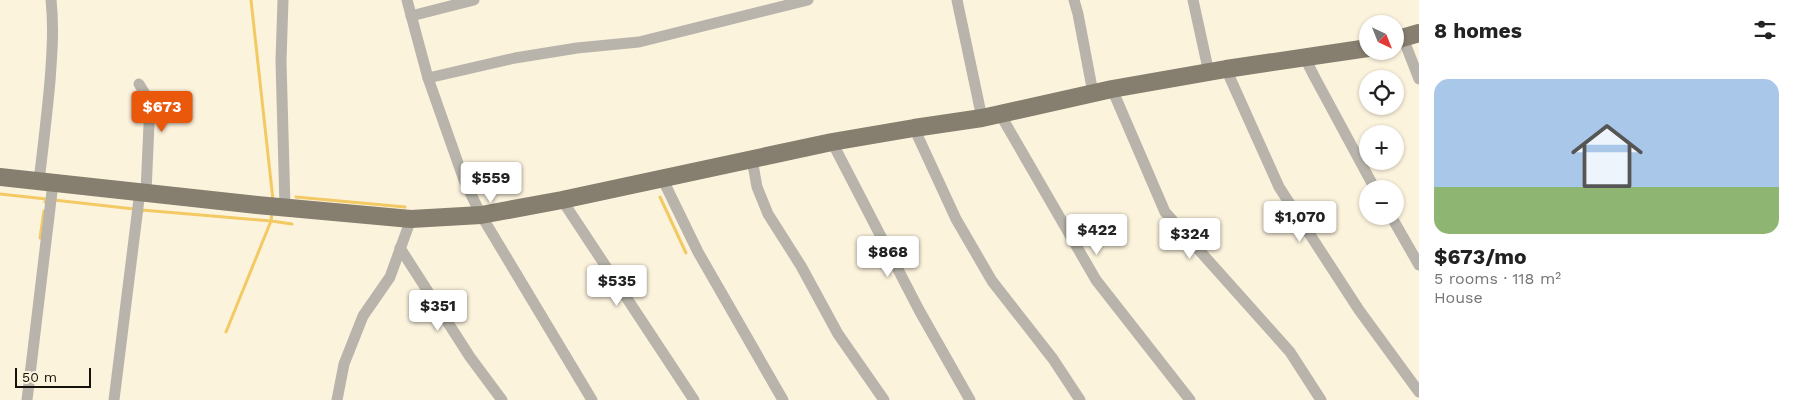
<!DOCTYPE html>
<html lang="en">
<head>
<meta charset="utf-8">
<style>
	:root { --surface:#fff; --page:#f6f6f6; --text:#222; --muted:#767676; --line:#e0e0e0; --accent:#ea580c }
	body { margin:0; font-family:"Work Sans",sans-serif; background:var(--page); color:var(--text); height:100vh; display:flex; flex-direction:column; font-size:19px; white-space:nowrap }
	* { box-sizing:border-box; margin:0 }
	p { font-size:16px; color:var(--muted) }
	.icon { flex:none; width:28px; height:28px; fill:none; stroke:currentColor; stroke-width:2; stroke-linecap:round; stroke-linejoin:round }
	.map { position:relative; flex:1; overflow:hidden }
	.side { display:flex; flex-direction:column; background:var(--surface); width:375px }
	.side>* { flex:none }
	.needle { width:32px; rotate:137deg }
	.buttons { position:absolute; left:1359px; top:15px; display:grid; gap:10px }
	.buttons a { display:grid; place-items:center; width:45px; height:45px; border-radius:50%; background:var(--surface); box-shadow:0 1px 4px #0004; font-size:25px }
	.scale { position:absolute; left:15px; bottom:12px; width:76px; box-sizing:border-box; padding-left:5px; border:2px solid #15120b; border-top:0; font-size:14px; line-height:18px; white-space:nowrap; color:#15120b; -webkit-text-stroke:4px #fcf3dd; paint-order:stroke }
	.price { position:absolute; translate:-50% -42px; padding:0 11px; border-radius:5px; background:#fff; color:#222; font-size:16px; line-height:32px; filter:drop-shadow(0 1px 2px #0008) }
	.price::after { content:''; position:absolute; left:50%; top:30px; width:15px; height:11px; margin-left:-8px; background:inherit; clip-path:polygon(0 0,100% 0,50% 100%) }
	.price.on { background:var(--accent); color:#fff }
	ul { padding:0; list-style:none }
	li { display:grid; align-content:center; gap:10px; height:265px; padding:0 15px }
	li+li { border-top:1px solid var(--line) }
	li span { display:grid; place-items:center; height:155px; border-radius:15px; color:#555 }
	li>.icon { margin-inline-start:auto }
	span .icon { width:90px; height:90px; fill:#fffc; stroke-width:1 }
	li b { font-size:21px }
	h2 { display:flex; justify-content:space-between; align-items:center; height:60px; padding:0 15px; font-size:21px }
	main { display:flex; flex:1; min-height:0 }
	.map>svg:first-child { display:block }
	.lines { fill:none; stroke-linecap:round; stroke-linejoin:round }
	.stream { stroke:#f3c964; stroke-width:3 }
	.minor { stroke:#b8b4ab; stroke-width:11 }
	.primary { stroke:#867e6e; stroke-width:18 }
</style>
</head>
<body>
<main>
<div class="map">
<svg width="1419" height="400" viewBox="0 0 1419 400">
	<rect width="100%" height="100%" fill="#fcf3dd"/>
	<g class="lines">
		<g class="stream">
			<polyline points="251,0 273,200"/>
			<polyline points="0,194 46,199 45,202"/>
			<polyline points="296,197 405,207"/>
			<polyline points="660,197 686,253"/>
			<polyline points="54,200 134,209"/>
			<polyline points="142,212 142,210 271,221 292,224"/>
			<polyline points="40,238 44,211"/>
			<polyline points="226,332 271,221 272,212"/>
		</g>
		<g class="minor">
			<polyline points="283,0 281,61 285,207"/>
			<polyline points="407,0 428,78 464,180 481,215 592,400"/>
			<polyline points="957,0 982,118"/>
			<polyline points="1074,0 1078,14 1093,93"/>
			<polyline points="1193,0 1209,73"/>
			<polyline points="411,16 474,0"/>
			<polyline points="1403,38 1419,79"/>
			<polyline points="1304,56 1314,76 1375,189"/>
			<polyline points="1226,69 1279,187 1359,310 1419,392"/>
			<polyline points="428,78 515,58 577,48 639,42 808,0"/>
			<polyline points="139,84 150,102 146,192"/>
			<polyline points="1112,89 1165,212 1290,352 1321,400"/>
			<polyline points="1000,114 1096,280 1190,400"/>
			<polyline points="914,128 956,219 992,281 1053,359 1080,400"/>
			<polyline points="832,142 919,310 970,400"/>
			<polyline points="752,159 757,187 768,214 801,266 838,334 884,400"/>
			<polyline points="662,178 698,252 783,400"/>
			<path d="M39 181C43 148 47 114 50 81 52 54 54 27 51 0"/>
			<polyline points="562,200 694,400"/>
			<polyline points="1391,216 1419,265"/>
			<polyline points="400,248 470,357 502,400"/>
			<polyline points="27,400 53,183"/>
			<polyline points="114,400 140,191"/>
			<polyline points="337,400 344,364 363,316 390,277 411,219"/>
		</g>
		<g class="primary">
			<polyline points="1395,40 1419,33"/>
			<polyline points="0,177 257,205 411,219 481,215 562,200 832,142 914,128 982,118 1112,89 1226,69 1368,48"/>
		</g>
	</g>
</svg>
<div class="buttons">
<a><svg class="needle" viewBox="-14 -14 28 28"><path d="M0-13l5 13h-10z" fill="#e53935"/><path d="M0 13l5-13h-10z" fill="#767676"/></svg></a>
<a><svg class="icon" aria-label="locate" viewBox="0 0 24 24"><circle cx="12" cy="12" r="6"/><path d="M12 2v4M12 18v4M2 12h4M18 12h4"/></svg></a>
<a>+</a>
<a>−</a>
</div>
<div class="scale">50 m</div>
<b class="price on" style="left:162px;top:133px">$673</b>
<b class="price" style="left:491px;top:204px">$559</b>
<b class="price" style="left:1300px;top:243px">$1,070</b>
<b class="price" style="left:1097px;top:256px">$422</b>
<b class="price" style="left:1190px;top:260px">$324</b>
<b class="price" style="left:888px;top:278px">$868</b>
<b class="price" style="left:617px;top:307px">$535</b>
<b class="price" style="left:438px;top:332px">$351</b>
</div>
<section class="side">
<h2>8 homes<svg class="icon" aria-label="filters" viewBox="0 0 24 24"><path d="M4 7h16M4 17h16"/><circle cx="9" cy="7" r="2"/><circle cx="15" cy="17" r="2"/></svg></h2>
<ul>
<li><span style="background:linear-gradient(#a9c7e8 70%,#8fb573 0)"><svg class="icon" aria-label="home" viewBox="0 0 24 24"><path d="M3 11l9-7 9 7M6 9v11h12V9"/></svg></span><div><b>$673/mo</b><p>5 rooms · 118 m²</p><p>House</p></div></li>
</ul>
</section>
</main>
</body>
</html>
